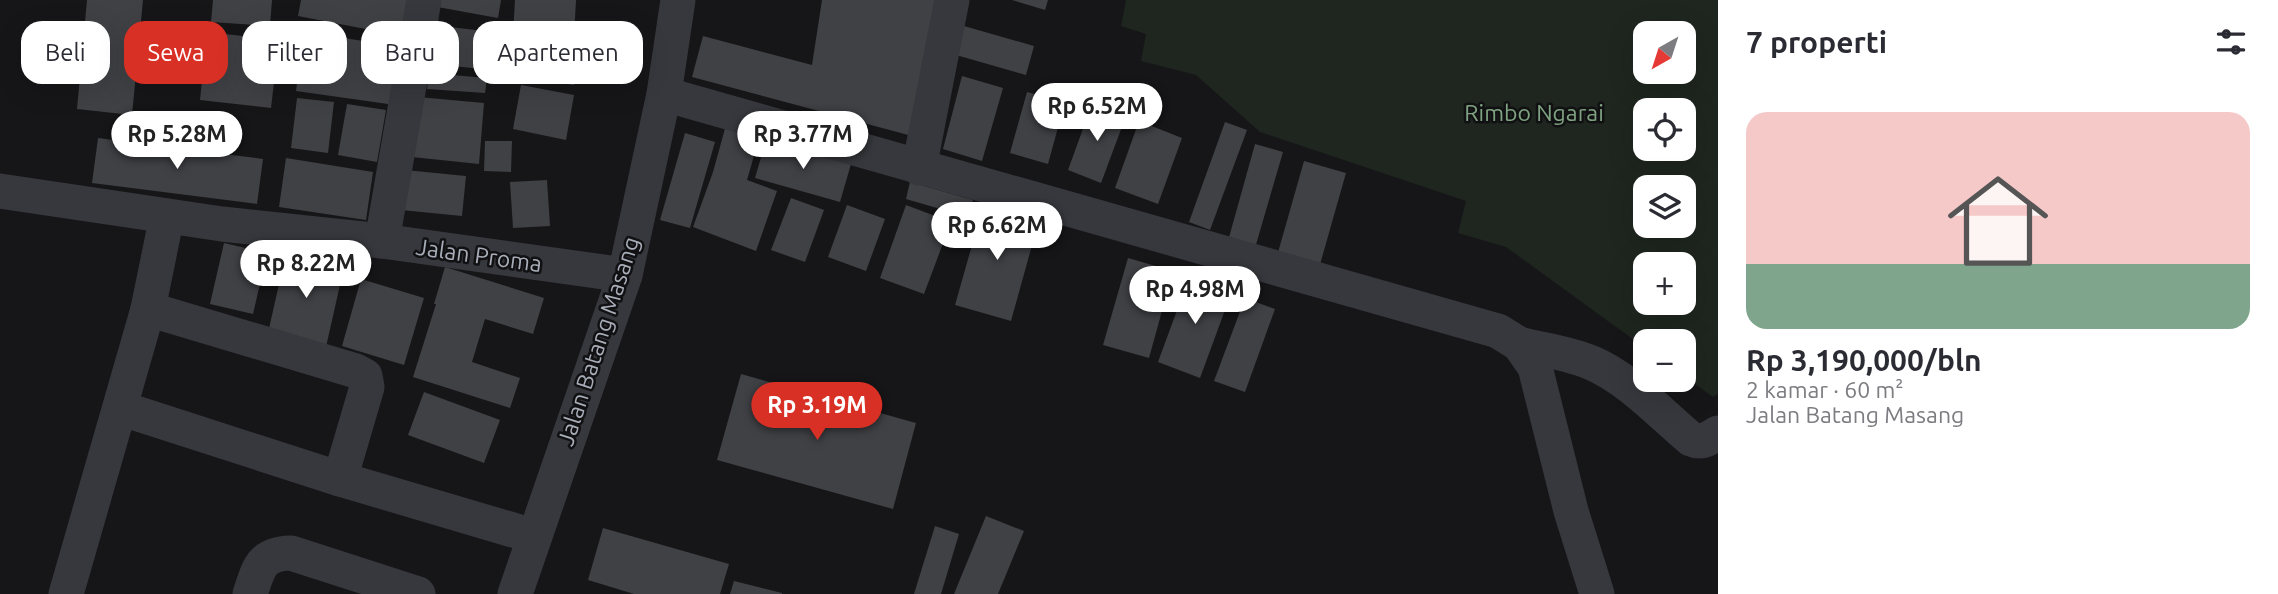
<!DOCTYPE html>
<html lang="id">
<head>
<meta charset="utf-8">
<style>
	:root { --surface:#fff; --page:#f7f7f7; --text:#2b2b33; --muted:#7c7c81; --line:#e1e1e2; --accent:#d93025 }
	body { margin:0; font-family:Ubuntu,sans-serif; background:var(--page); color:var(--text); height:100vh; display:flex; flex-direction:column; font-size:26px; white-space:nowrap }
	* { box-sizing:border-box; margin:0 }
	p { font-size:23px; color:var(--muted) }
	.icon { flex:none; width:38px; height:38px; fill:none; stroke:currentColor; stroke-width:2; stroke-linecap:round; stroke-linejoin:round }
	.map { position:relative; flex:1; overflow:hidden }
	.sheet { display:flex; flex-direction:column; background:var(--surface); width:560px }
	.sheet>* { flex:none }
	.hud { position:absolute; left:21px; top:21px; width:665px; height:63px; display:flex; gap:14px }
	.needle { width:46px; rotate:219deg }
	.controls { position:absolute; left:1633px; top:21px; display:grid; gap:14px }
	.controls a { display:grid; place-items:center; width:63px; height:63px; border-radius:14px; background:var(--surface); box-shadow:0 7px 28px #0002; font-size:35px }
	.price { position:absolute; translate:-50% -60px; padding:0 16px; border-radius:24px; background:#fff; color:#222; font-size:23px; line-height:46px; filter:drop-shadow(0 2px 4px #0008) }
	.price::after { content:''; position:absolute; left:50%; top:42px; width:21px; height:16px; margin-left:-10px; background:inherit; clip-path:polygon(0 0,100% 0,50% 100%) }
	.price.active { background:var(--accent); color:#fff }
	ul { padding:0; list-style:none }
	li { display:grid; align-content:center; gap:14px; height:371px; padding:0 28px }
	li+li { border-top:2px solid var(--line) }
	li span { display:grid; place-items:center; height:217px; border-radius:21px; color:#555 }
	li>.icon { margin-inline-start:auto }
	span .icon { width:126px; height:126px; fill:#fffc; stroke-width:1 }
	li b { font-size:30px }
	h2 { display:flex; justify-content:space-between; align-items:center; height:84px; padding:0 28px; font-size:30px }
	.tag { padding:0 24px; border-radius:21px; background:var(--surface); box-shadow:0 7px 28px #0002; font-size:24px; line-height:63px }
	.tag.active { background:var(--accent); color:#fff }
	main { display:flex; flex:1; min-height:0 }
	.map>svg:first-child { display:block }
	.green { fill:#1e261f; fill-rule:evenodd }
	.building { fill:#404145 }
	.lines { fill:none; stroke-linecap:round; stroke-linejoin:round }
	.minor { stroke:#37383d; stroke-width:35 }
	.labels { text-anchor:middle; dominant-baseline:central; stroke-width:5; stroke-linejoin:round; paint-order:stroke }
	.park-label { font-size:23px; fill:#7fa381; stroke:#111113 }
	.street-label { font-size:23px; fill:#a8adb8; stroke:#111113 }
</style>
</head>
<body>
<main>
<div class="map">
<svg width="1718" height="594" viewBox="0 0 1718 594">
	<rect width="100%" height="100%" fill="#161618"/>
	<path class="green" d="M1126 0H1718V394L1713 397 1684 376V341H1645V348L1506 247 1458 233 1466 201 1260 132 1196 75 1141 61 1146 34 1121 26ZM1645 33H1684V72H1645ZM1645 110H1684V149H1645ZM1645 187H1684V226H1645ZM1645 264H1684V303H1645Z"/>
	<g class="building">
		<polygon points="87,0 143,0 132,115 77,109"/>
		<polygon points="213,0 272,0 270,26 211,22"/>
		<polygon points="301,0 414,0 407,37 298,16"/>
		<polygon points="433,0 501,0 498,18 432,6"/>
		<polygon points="515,0 576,0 574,37 513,34"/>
		<polygon points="822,0 938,0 912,136 692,77 703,36 812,65"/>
		<polygon points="1012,0 1048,0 1045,10"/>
		<polygon points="433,25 493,32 489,70 428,63"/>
		<polygon points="964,26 1034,46 1026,75 956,55"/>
		<polygon points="207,32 279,40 271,108 200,100"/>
		<polygon points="304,32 403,47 395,105 296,91"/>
		<polygon points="504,40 579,51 574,85 500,74"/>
		<polygon points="429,73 487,78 485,93 427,89"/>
		<polygon points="962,76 1003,88 982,161 943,149"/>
		<polygon points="521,85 574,95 566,140 513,129"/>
		<polygon points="1027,92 1065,102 1048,164 1010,153"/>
		<polygon points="418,97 484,103 479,164 412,157"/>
		<polygon points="297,98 334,102 328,153 291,148"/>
		<polygon points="347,104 386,110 377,162 338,155"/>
		<polygon points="1092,104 1126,116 1101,183 1068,170"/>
		<polygon points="1139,121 1182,138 1158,204 1115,188"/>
		<polygon points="1225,122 1247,130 1210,230 1189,222"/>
		<polygon points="726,125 760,135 747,180 777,191 756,251 693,227 713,172"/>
		<polygon points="685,133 715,142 690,228 660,220"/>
		<polygon points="98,138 263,159 257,204 92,183"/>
		<polygon points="766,140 851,164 840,202 755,178"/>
		<polygon points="485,141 512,141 511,172 484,171"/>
		<polygon points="1255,144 1283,152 1255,248 1228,241"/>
		<polygon points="286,158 373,172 366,220 279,207"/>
		<polygon points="1304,161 1346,173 1317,275 1275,263"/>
		<polygon points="405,170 466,176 462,216 401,210"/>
		<polygon points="547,180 550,226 513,228 510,182"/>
		<polygon points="910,182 973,200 968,217 906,199"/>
		<polygon points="791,198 824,210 805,262 771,250"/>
		<polygon points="984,203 1039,220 1011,321 955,305"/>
		<polygon points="847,205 885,219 866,271 828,257"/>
		<polygon points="906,205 951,222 924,294 880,278"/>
		<polygon points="224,243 267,253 253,314 210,304"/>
		<polygon points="286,253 344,267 326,347 268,333"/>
		<polygon points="1128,258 1173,271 1149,358 1103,345"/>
		<polygon points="445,267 544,298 533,334 485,319 472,362 520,378 510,408 413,377 436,304 434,304"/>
		<polygon points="1190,275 1232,291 1200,378 1158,362"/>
		<polygon points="361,279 424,298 404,365 342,346"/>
		<polygon points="1245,298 1275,309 1245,392 1214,381"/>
		<polygon points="741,374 916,423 893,509 717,460"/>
		<polygon points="424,392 500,420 484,463 408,435"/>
		<polygon points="986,516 1024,531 998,594 954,594"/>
		<polygon points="935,526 959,534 941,594 914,594"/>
		<polygon points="603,528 729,564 720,594 634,594 588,580"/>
		<polygon points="734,581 782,593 782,594 730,594"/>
	</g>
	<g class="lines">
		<g class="minor">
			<polyline points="664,94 1498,331 1519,344 1535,367 1571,511 1597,594"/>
			<polyline points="919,168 952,0"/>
			<polyline points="0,191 222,224 382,241 625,275"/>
			<polyline points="382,241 424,0"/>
			<polyline points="148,309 167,216"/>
			<path d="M1519 344C1542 350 1570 353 1592 363 1629 379 1660 413 1691 439 1702 444 1708 439 1718 433"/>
			<polyline points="120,408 340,479 533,536"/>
			<polyline points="66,594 148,309 356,371 365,376 367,387 340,479"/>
			<path d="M250 594C259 568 260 554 291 553L418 594"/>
			<polyline points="515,594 625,275 664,94 678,0"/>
		</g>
	</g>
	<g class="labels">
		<g class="park-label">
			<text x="1534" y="112">Rimbo Ngarai</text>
		</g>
		<g class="street-label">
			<text transform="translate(479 255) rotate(8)">Jalan Proma</text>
			<text transform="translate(598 341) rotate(-72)">Jalan Batang Masang</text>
		</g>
	</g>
</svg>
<div class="controls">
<a><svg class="needle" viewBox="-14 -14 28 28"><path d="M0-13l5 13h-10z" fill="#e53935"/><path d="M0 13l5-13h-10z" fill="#7c7c81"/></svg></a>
<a><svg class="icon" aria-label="locate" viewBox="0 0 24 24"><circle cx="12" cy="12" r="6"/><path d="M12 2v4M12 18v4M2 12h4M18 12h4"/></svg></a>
<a><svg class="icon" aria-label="layers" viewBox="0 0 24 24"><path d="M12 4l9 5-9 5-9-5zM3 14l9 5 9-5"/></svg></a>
<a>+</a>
<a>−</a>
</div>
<b class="price" style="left:1097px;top:143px">Rp 6.52M</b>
<b class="price" style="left:177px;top:171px">Rp 5.28M</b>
<b class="price" style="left:803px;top:171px">Rp 3.77M</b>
<b class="price" style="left:997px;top:262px">Rp 6.62M</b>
<b class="price" style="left:306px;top:300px">Rp 8.22M</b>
<b class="price" style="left:1195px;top:326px">Rp 4.98M</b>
<b class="price active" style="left:817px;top:442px">Rp 3.19M</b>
<div class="hud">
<a class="tag">Beli</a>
<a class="tag active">Sewa</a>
<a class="tag">Filter</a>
<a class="tag">Baru</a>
<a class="tag">Apartemen</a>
</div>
</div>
<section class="sheet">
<h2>7 properti<svg class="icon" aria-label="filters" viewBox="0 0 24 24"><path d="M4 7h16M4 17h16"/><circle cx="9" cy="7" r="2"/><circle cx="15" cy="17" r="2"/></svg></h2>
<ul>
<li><span style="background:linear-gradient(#f6c9c9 70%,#7fa58c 0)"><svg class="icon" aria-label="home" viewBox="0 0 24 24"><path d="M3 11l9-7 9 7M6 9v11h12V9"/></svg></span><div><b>Rp 3,190,000/bln</b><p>2 kamar · 60 m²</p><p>Jalan Batang Masang</p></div></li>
</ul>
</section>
</main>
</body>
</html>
